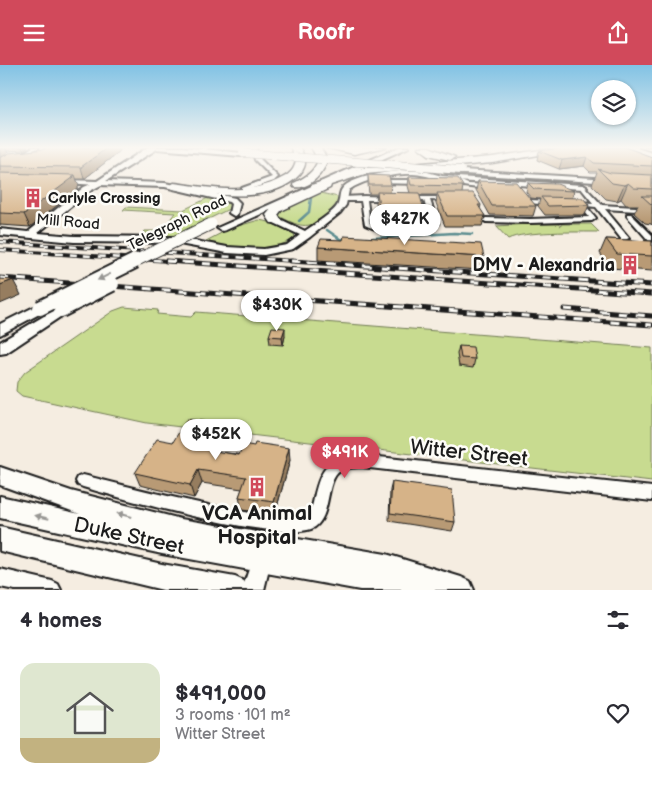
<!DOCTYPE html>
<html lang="en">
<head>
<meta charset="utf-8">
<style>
	:root { --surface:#fff; --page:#f7f7f7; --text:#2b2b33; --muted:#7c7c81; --accent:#d1495b }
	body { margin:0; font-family:"Balsamiq Sans",sans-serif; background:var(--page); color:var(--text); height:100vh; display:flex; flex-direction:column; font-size:19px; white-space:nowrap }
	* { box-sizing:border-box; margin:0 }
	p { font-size:16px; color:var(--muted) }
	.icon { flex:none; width:28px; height:28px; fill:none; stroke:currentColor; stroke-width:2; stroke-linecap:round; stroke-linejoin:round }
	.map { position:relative; height:525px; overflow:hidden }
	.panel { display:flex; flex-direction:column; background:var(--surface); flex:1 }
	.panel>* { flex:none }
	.fabs { position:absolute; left:591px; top:15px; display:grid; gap:10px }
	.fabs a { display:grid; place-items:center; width:45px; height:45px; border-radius:50%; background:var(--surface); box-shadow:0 1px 4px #0004; font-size:25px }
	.price { position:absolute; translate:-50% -42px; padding:0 11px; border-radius:18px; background:#fff; color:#222; font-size:16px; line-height:32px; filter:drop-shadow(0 1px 2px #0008) }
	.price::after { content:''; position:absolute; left:50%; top:30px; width:15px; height:11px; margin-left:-8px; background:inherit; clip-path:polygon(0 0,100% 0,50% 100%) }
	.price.active { background:var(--accent); color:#fff }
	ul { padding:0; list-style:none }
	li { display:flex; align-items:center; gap:15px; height:125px; padding:0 20px }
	li span { display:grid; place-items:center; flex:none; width:140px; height:100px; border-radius:15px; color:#555 }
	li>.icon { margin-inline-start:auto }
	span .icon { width:60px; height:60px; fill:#fffc; stroke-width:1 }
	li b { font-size:21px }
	h2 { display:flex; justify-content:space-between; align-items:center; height:60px; padding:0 20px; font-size:21px }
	header { display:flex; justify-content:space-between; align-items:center; height:65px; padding:0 20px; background:var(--accent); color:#fff; font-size:22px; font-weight:700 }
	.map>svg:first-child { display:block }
	.green { fill:#c8db90; stroke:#727c56 }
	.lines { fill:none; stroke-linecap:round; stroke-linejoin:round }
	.stream { stroke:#5c8d90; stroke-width:2.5 }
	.minor-casing { stroke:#1c1c1c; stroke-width:4 }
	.tertiary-casing { stroke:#1c1c1c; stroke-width:4 }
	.secondary-casing { stroke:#1c1c1c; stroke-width:4 }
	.primary-casing { stroke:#1c1c1c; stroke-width:4 }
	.motorway-casing { stroke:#1c1c1c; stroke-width:3 }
	.minor { fill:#fdfcf7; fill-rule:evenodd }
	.tertiary { fill:#fdfcf7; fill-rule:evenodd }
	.secondary { fill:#fdfcf7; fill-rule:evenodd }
	.primary { fill:#fdfcf7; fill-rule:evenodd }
	.motorway { fill:#fdfcf7; fill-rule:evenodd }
	.rail-far1-casing { stroke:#1c1c1c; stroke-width:4 }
	.rail-casing { stroke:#1c1c1c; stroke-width:5 }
	.rail-far1 { stroke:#fdfcf7; stroke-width:2.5; stroke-dasharray:7; stroke-linecap:butt }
	.rail { stroke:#fdfcf7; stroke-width:3; stroke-dasharray:9; stroke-linecap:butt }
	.secondary-bridge-casing { stroke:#1c1c1c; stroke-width:9; stroke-linecap:butt }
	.primary-bridge-far1-casing { stroke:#1c1c1c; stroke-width:13; stroke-linecap:butt }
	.primary-bridge-casing { stroke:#1c1c1c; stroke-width:18; stroke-linecap:butt }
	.secondary-bridge { stroke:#fdfcf7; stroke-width:8 }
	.primary-bridge-far1 { stroke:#fdfcf7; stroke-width:11 }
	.primary-bridge { stroke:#fdfcf7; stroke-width:14 }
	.wall { fill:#b89a75; stroke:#1c1c1c }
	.shaded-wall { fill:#967d5f; stroke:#1c1c1c }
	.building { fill:#d6b388; stroke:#1c1c1c }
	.oneway { fill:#989794 }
	.labels { text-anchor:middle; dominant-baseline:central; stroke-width:5; stroke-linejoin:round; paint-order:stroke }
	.far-poi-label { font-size:15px; font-weight:bold; fill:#1c1c1c; stroke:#fdfcf7; text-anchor:start }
	.far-street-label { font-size:15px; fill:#1c1c1c; stroke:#fdfcf7 }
	.poi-label { font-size:18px; font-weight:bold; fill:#1c1c1c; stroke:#fdfcf7; text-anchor:end }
	.near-street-label { font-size:21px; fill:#1c1c1c; stroke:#fdfcf7 }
	.near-poi-label { font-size:21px; font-weight:bold; fill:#1c1c1c; stroke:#fdfcf7 }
</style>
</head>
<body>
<header><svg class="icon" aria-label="menu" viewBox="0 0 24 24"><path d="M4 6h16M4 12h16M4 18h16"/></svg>Roofr<svg class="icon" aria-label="share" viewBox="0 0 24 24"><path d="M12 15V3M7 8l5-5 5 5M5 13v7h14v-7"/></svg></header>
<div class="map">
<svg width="652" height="525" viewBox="0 0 652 525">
	<rect width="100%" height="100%" fill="#f5ede1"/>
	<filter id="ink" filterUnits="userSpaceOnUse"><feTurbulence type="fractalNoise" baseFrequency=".02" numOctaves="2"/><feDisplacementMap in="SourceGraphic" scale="10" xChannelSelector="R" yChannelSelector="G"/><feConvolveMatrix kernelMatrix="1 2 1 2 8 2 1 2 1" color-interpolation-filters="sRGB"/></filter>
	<g filter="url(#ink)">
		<g class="green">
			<polygon points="443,108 557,116 557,117 455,112"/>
			<path d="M317 127 338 132C337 141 333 146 326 151 308 166 298 161 279 151L278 146Z"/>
			<polygon points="208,133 230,139 229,144 172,172 143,168 145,166 161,166 175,148 123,145 126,142 183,145"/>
			<path d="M259 155 269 157 294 169 295 172C275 190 230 183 206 176L231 163Z"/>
			<path d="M529 159H558L561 161V159H591L599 167C579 167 523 166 508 174L496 161Z"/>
			<polygon points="124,242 158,245 157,249 191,252 196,247 652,283 652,417 147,358 22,331 16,326 17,317 25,307 113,246"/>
		</g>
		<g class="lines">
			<g class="stream">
				<polyline points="299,156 309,147 311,133"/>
				<polyline points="327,165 340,174 346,175"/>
				<polyline points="373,173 454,168 472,169"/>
			</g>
			<defs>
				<g id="minor">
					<polygon points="33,82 39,82 0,105 0,101"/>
					<polygon points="203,82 209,82 204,85 202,84"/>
					<polygon points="247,82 256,83 259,93 278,112 274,116 244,126 242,125 242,123 272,112 255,95 252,85"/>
					<polygon points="66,115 98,116 101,118 98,120 64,118 64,116"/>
					<polygon points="378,115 421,115 424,117 421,119 376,118 376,116"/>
					<path d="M448 115 461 116 468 119 490 120 493 122 490 124C475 123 461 121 446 118V116Z"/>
					<polygon points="583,120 602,140 652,143 652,147 605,144 629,173 625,175 622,175 596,142 586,141 596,153 592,156 530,158 486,157 483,155 486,153 530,154 589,152 582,143 584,141 577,139 580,137 593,138 580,122"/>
					<path d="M364 131 392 132V134L390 135H367L370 158C387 165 413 164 430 158L424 135H407L405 134V132H450L453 134 450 136 430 135 438 159 436 160C415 168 385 170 365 160L361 136H343L340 134 343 132Z"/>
					<polygon points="529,135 553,136 556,138 553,140 527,138 527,136"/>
					<polygon points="627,149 631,149 652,170 652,176 649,176 627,151"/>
					<path d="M361 390 652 422V436L361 402C355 403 347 402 342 405 324 414 333 448 315 462 288 481 120 433 83 422L78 420 76 416 78 412 83 410C115 418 284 463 306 450 311 446 313 439 314 433 321 401 328 394 361 390Z"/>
					<polygon points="0,504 52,516 58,519 61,525 15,525 0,522"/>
				</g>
				<g id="tertiary">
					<path d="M420 105 442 111 583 120 587 122 583 124 440 115C434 113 428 111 421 110 403 106 363 114 349 125L346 140 340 148 310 172 293 184 264 190 227 188 174 178 74 177 0 170V164L28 167 84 122 98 116 102 118 101 120 90 126 38 168 74 171 174 172 227 182 264 184 287 180 300 170 272 157V153H278L305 166C313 160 335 147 338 139 340 134 339 128 342 124 350 110 405 104 420 105Z"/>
					<polygon points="261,486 268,489 271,496 264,525 242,525 254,489"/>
				</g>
				<g id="secondary">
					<polygon points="148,82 183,82 243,88 244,89 241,91 157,84 106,116 165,118 235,133 240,138 237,150 234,151 229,148 231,139 229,137 165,122 98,120 94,118"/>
					<polygon points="446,104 611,114 615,116 611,118 449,108 446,108"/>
				</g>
				<g id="primary">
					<polygon points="399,82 409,82 226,165 222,166 217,163"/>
					<polygon points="40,239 45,240 47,243 45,246 0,270 0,259"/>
					<polygon points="61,241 66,242 68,245 66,248 6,288 0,289 0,277"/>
					<polygon points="0,402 71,426 181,454 386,489 461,512 470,516 474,525 360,525 162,489 0,453 0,431 80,449 0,420"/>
					<polygon points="0,462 162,499 235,512 244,516 248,525 163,525 0,486"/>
				</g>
				<g id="motorway">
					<path d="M290 82H299C306 92 308 99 300 109 272 141 210 129 174 124L169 121 174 118C208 122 246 131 278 115 289 110 296 105 296 92Z"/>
					<path d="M311 82H320L328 95C323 108 310 125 294 122L293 120 294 118C306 112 314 107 318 95Z"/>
					<polygon points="323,82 386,82 354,89"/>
					<polygon points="418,82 429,82 455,92 450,95 429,90"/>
					<polygon points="561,82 586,82 492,98 365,109 331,120 330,123 281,146 278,150 281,155 279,158 271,158 266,150 273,142 311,124 311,120 364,103 492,92"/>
					<polygon points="639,82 652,82 652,86"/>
				</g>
			</defs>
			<use href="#minor" class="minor-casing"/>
			<use href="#tertiary" class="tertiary-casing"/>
			<use href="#secondary" class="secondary-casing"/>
			<use href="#primary" class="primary-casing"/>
			<use href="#motorway" class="motorway-casing"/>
			<use href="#minor" class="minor"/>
			<use href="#tertiary" class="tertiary"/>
			<use href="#secondary" class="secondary"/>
			<use href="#primary" class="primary"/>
			<use href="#motorway" class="motorway"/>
			<defs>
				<g id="rail-far1">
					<polyline points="0,177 310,197"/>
					<polyline points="0,185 184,197"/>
				</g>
				<g id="rail">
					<polyline points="166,196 652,229"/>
					<polyline points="291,196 652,220"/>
					<polyline points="0,213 652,260"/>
					<polyline points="564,244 652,251"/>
				</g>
			</defs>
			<use href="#rail-far1" class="rail-far1-casing"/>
			<use href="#rail" class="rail-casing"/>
			<use href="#rail-far1" class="rail-far1"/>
			<use href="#rail" class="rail"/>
			<defs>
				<polyline id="secondary-bridge" points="243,88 461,105"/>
				<polyline id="primary-bridge-far1" points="133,197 211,159"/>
				<g id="primary-bridge">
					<polyline points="40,243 135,196"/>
					<polyline points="61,245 112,219"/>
				</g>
			</defs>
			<use href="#secondary-bridge" class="secondary-bridge-casing"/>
			<use href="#primary-bridge-far1" class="primary-bridge-far1-casing"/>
			<use href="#primary-bridge" class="primary-bridge-casing"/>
			<use href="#secondary-bridge" class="secondary-bridge"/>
			<use href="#primary-bridge-far1" class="primary-bridge-far1"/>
			<use href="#primary-bridge" class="primary-bridge"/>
		</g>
		<g class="wall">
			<polygon points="0,82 28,82 23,85 7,86 8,89 120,86 84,114 76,114 79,121 78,122 78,124 30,162 0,160"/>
			<polygon points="539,86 652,92 652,160 651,159 645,158 634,148 638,140 626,140 621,134 617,136 606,134 592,120 597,107 590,107 584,101 559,104 537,95"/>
			<polygon points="368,110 391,120 390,128 410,128 408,121 409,112 463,121 462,128 481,140 480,144 485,151 482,161 445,161 436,138 437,130 419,130 425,147 424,157 379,158 376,137 377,129 369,129 368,119"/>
			<polygon points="478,116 536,141 533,151 490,150 476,125"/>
			<polygon points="528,118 574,126 572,133 589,140 585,150 545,150 538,141 540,134 531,133 526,127"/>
			<polygon points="606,174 652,176 652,206 610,203 600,188"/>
			<polygon points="318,182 484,192 481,205 318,195"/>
			<polygon points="269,271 285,271 283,280 270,279"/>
			<polygon points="459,281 475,294 473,303 459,301 457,289"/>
			<polygon points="223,359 226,371 218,387 290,395 275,449 242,445 239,432 242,424 202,418 194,433 140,420 135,408 173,377"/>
			<polygon points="392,417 455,457 452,466 389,456 390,425"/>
		</g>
		<g class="shaded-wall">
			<polygon points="5,82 10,93 0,98 0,85"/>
			<polygon points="22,82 28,82 23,85"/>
			<polygon points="108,82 119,82 120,86 84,114 81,102"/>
			<polygon points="587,92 584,101 559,104 562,95"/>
			<polygon points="75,110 79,121 78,122 78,124 30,162 24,149"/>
			<polygon points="628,118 621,134 617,136 624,120"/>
			<polygon points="13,215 21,230 0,239 0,220"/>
			<polygon points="285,263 285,271 283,280 282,272"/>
			<polygon points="223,359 226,371 212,398 209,385"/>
			<polygon points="289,383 290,395 275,449 274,437"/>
			<polygon points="198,405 202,418 194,433 190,420"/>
		</g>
		<g class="building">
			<polygon points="47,82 108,82 81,102 0,101 0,93 9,88 44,84"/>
			<polygon points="570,82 625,82 652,92 652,101 594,98 587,92 562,95 539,86"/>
			<polygon points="598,104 611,108 652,110 652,124 634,123 628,118 624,120 612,118"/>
			<polygon points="0,108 75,110 72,112 74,112 24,149 0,148"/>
			<polygon points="368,110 389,111 391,120 369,120"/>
			<polygon points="409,112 458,113 463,121 411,120"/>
			<polygon points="478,116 516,117 536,141 492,141"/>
			<polygon points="528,118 557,119 574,126 534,124"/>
			<polygon points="377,127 419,128 425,147 380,148"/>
			<polygon points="437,128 473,128 481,140 478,140 485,151 447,151"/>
			<polygon points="642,131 652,131 652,140"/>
			<polygon points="541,132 583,133 589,140 548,141"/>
			<polygon points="344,171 481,179 484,192 318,182 321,174 343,175"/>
			<polygon points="606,174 652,176 652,191 617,189"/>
			<polygon points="0,214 13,215 0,220"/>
			<polygon points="272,262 285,263 282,272 269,271"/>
			<polygon points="459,281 473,282 475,294 461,293"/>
			<polygon points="187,354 223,359 209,385 239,390 243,379 254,381 255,378 289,383 274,437 239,432 246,412 198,405 190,420 135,408 157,374 173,377"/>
			<polygon points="392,417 452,425 455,457 390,448"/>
		</g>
		<defs><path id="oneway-solid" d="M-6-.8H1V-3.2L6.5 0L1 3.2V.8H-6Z" transform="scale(1.25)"/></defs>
		<g class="oneway">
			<use href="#oneway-solid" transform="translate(104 212) rotate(154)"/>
			<use href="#oneway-solid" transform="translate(124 450) rotate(-165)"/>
			<use href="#oneway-solid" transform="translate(42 452) rotate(-167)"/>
		</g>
	</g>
	<linearGradient id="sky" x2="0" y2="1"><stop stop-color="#81c2e4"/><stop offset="0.53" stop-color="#faf7f2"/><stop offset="1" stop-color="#faf7f2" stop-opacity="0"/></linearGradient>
	<rect width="652" height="156" fill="url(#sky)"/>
	<defs>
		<symbol id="building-bare" viewBox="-9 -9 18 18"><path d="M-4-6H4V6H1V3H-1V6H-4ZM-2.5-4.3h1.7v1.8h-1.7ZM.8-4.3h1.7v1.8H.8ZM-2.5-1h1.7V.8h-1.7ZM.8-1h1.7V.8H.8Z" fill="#d1495b" stroke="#fdfcf7" stroke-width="2.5" paint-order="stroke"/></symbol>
	</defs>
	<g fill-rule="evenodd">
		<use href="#building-bare" x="19" y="119" width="28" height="28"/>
		<use href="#building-bare" x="616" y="186" width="28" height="28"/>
		<use href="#building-bare" x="243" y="408" width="28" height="28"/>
	</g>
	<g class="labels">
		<g class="far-poi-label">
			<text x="48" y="133">Carlyle Crossing</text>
		</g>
		<g class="far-street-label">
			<text transform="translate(68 157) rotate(5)">Mill Road</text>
			<text transform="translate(177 158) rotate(-26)">Telegraph Road</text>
		</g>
		<g class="poi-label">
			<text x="615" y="200">DMV - Alexandria</text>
		</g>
		<g class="near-street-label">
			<text transform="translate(469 388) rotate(6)">Witter Street</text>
			<text transform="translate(129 471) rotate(12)">Duke Street</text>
		</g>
		<g class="near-poi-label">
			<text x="257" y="448">VCA Animal<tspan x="257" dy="24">Hospital</tspan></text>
		</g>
	</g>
</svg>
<div class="fabs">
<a><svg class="icon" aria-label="layers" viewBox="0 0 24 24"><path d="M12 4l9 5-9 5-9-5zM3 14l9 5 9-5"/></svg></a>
</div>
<b class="price" style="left:405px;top:181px">$427K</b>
<b class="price" style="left:277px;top:267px">$430K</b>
<b class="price" style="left:216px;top:396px">$452K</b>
<b class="price active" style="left:345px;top:414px">$491K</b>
</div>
<section class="panel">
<h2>4 homes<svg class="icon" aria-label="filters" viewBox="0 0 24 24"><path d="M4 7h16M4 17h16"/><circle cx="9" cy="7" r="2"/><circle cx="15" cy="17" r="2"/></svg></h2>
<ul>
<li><span style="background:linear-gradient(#dfe7d0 75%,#c2b280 0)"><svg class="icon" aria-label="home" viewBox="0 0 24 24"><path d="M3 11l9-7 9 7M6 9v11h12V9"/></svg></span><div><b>$491,000</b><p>3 rooms · 101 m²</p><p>Witter Street</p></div><svg class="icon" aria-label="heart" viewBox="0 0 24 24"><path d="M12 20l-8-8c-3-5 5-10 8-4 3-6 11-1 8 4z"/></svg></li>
</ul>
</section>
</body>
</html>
